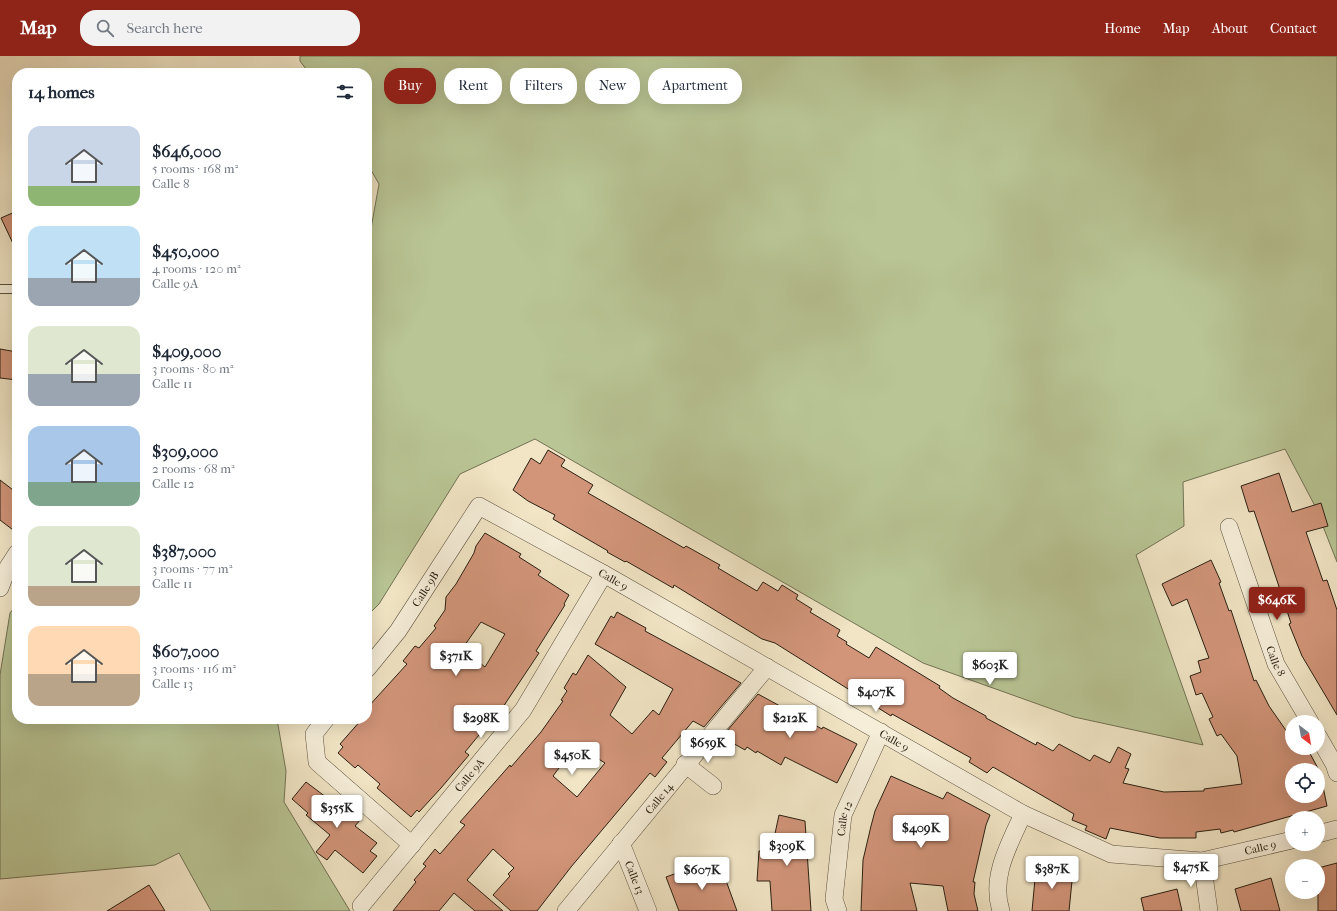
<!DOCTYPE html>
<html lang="en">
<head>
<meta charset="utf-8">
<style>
	:root { --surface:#fff; --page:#f2f2f3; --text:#1f2937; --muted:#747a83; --accent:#8f2418 }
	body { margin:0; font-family:"IM FELL French Canon",serif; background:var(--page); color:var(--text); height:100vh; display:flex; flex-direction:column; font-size:15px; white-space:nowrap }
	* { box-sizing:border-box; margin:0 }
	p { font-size:13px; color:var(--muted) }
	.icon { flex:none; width:22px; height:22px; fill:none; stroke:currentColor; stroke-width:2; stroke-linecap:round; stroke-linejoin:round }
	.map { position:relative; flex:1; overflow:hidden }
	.panel { position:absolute; left:12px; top:12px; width:360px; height:656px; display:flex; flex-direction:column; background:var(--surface); border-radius:16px; box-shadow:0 4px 16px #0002 }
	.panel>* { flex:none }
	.guide { position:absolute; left:384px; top:12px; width:380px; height:36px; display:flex; gap:8px }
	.needle { width:26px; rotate:149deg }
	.fabs { position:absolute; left:1285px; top:659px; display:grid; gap:8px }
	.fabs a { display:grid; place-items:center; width:40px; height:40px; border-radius:50%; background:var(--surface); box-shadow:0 4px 16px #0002; font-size:20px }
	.price { position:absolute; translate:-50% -34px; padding:0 9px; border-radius:4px; background:#fff; color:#222; font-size:13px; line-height:26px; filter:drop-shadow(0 1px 2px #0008) }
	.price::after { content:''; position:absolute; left:50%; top:24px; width:12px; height:9px; margin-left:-6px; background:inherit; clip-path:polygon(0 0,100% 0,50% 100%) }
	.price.active { background:var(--accent); color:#fff }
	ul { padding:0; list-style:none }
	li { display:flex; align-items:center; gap:12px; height:100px; padding:0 16px }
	li span { display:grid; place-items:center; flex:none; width:112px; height:80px; border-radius:12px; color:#555 }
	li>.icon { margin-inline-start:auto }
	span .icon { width:48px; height:48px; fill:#fffc; stroke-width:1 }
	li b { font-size:17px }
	h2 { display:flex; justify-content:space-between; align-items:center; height:48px; padding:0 16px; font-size:17px }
	.pill { padding:0 14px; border-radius:16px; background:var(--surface); box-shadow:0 4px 16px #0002; font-size:14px; line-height:36px }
	.pill.active { background:var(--accent); color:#fff }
	header { display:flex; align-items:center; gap:24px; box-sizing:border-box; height:56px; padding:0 20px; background:var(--accent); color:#fff }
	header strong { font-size:19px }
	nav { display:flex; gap:22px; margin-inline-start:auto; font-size:14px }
	.search { width:280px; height:36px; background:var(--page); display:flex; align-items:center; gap:10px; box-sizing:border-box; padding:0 14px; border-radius:16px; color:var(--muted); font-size:15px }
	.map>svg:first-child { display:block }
	.green { fill:#b9c595; stroke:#727254 }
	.building { fill:#d2957a; stroke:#2a2012; fill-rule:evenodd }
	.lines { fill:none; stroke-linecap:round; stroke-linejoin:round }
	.lane-casing { stroke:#5c513f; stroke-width:10 }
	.street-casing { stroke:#5c513f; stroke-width:18 }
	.lane { stroke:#f6eed9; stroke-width:8 }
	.street { stroke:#f6eed9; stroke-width:17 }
	.labels { text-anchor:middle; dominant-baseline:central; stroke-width:4; stroke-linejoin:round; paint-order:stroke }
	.street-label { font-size:11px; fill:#2a2012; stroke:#f6eed9 }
</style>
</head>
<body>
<header>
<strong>Map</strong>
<div class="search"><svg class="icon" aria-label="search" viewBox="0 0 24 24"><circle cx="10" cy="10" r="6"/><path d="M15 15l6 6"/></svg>Search here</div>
<nav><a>Home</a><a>Map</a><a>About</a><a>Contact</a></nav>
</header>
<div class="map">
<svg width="1337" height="855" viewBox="0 0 1337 855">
	<rect width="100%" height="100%" fill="#f1e5c5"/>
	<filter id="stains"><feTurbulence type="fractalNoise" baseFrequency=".005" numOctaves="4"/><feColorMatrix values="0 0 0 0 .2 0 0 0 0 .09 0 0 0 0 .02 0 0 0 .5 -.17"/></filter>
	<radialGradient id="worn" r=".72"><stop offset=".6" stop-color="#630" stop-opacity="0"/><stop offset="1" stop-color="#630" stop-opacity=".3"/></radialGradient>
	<g class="green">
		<polygon points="300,0 1337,0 1337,506 1315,450 1285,393 1183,426 1184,470 1136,499 1203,689 1074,661 923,607 535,383 460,418 379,548 367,560 367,195 379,128 367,107 367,17 309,17 300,5"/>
		<polygon points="17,548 17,663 277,663 286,715 284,746 350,855 211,855 179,797 155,809 0,823 0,619 10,557"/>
	</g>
	<g class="building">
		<polygon points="17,155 17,196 1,162"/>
		<polygon points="0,293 17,296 17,324 0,322"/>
		<path d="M548 394 565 404 561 410 593 429 588 437 684 492 686 490 720 509 718 512 757 535 763 526 778 535 782 529 798 539 796 543 812 553 810 556 840 574 837 580 847 586 846 588 869 602 876 591 940 630 939 632 953 642 986 660V662L1036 689 1037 686 1053 695 1059 688 1090 705 1094 699 1110 707 1118 691 1131 698 1125 712 1129 713 1123 727 1164 736 1204 735V733L1242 728 1237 700 1221 678 1217 680 1209 663 1213 661 1202 637 1196 639 1190 620 1201 616 1198 605 1209 602 1187 543 1172 550 1162 528 1211 504 1221 526 1219 527 1229 555 1231 554 1254 625 1256 624 1269 650 1292 683V692H1307L1320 716 1327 750 1234 776 1233 774 1221 777 1220 773 1196 776V782H1160L1110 772 1106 783 1085 774 1087 770 1072 764 1074 758 993 711 987 717 969 706 971 702 892 658 891 660 775 587 762 583 674 529 673 532 626 505 625 506 607 496 608 495 553 463 555 459 528 445 513 434 531 402 540 408ZM1292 714H1318V740H1292Z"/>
		<polygon points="1279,417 1292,456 1321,447 1328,470 1306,476 1323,525 1327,524 1337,554 1337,659 1302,600 1289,568 1291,567 1254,455 1249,456 1241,430"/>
		<polygon points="0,424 17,437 17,477 0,464"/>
		<path d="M485 477 521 498 519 501 541 515 538 519 569 539 564 548 565 549 536 595 539 597 499 657 498 656 465 696 469 699 441 732 419 756 417 754 411 761 377 732 380 728 358 709 355 712 338 697 343 691 340 688 362 663H367V652L407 608 403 605 415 590 419 592 436 572 434 570 445 554 446 541 456 528 474 497 476 490ZM481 566 505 578 485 611 462 593Z"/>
		<path d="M617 556 646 572 645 575 741 627 704 671 693 665 662 702 667 706 655 721 650 717 571 811 537 855H511L493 839 510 820 508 818 514 812 493 793 467 824 503 855H475L454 837 439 855H393L416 826 414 824 426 810 423 808 435 793 440 798 465 769 460 766 510 709 511 711 541 676 563 645 561 644 567 635 564 632 573 617 576 619 588 599 626 631 610 659 632 678 653 654 659 659 673 633 595 588 611 560 614 562ZM576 689 605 707 577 741 553 720Z"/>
		<polygon points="758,638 822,673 823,671 857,688 837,727 785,701 781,709 757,695 756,697 747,691 745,694 722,681"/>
		<polygon points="891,720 943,743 947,736 990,759 986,769 973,826 975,826 974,838 978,855 948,855 943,830 910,827 917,855 861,855 863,804 871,770 875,755"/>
		<polygon points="306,726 343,754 340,757 345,761 350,755 360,764 355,770 377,787 370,795 377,800 363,817 335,794 327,804 316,796 330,779 306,759 308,757 292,743"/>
		<polygon points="779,759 805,765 811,855 772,855 770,825 757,825 759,795 771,796"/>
		<polygon points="1337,807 1337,855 1318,855 1318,812"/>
		<polygon points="720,808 737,855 679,855 666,821 691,812 693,818"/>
		<polygon points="1036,812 1073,815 1069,855 1032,855"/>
		<polygon points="1271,822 1280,855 1241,855 1235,833"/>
		<polygon points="149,829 165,855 107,855"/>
		<polygon points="1177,833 1182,855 1144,855 1141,842"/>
	</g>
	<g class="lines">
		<defs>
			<polyline id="lane" points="0,233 17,233"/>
			<g id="street">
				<path id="s1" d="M1229 471 1276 608 1310 666"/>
				<polyline points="0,532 8,511 17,497"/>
				<path id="s2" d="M367 613 398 575 479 450 604 518 1023 758 1111 798 1202 805 1292 784"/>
				<polyline points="326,663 314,678 317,706 412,789"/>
				<polyline points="1318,680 1334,708 1337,717"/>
				<polyline points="685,708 713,730"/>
				<polyline points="1318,778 1337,773"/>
				<path id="s3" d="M621 787 648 855"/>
				<polyline points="1202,805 1209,855"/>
				<path id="s4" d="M361 850 523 654 604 518"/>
				<path id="s5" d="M566 855 767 611"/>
				<path id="s6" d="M838 855 834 843 843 759 881 676"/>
				<path d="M1001 855C990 821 1009 789 1023 758"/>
			</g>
		</defs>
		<use href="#lane" class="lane-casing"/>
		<use href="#street" class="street-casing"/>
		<use href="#lane" class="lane"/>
		<use href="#street" class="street"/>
	</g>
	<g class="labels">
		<g class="street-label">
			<text stroke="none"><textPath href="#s2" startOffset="351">Calle 9</textPath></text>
			<text stroke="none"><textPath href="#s2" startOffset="99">Calle 9B</textPath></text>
			<text stroke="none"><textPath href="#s1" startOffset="142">Calle 8</textPath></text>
			<text stroke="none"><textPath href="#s2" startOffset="675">Calle 9</textPath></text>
			<text stroke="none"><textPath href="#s4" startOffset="170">Calle 9A</textPath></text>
			<text stroke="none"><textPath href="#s5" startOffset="146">Calle 14</textPath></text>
			<text stroke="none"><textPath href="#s6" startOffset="94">Calle 12</textPath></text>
			<text stroke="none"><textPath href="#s2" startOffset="1071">Calle 9</textPath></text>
			<text stroke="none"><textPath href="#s3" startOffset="37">Calle 13</textPath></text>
		</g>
	</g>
	<rect width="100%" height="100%" filter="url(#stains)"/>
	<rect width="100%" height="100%" fill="url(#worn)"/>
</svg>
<div class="fabs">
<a><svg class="needle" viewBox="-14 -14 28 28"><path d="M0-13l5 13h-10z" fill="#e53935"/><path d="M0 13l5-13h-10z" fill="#747a83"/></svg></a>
<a><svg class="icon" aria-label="locate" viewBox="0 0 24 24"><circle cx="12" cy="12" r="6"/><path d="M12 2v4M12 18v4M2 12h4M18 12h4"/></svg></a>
<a>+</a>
<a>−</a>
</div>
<b class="price active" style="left:1277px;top:565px">$646K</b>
<b class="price" style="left:456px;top:621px">$371K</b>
<b class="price" style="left:990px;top:630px">$603K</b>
<b class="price" style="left:876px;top:657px">$407K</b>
<b class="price" style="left:481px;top:683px">$298K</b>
<b class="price" style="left:790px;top:683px">$212K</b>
<b class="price" style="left:708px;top:708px">$659K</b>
<b class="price" style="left:572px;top:720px">$450K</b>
<b class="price" style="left:337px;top:773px">$355K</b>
<b class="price" style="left:921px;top:793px">$409K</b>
<b class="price" style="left:787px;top:811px">$309K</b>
<b class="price" style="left:1191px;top:832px">$475K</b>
<b class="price" style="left:1052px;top:834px">$387K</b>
<b class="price" style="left:702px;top:835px">$607K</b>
<div class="guide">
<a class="pill active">Buy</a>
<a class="pill">Rent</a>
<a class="pill">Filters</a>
<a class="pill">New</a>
<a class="pill">Apartment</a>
</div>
<section class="panel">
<h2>14 homes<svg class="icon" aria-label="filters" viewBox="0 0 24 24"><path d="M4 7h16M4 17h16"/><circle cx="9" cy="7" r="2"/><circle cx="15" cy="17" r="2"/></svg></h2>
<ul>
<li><span style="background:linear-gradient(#c9d6e8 75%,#8fb573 0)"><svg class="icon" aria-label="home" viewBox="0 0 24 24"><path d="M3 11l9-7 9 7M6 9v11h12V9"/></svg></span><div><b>$646,000</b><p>5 rooms · 168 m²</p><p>Calle 8</p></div></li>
<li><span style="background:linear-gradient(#bfe0f5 65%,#9aa5b1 0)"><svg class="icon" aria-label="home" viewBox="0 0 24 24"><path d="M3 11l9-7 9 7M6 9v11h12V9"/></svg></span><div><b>$450,000</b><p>4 rooms · 120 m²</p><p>Calle 9A</p></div></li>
<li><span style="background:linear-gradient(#dfe7d0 60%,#9aa5b1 0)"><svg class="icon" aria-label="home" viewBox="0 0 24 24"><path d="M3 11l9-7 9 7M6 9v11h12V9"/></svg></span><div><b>$409,000</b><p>3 rooms · 80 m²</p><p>Calle 11</p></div></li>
<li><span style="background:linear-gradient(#a9c7e8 70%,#7fa58c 0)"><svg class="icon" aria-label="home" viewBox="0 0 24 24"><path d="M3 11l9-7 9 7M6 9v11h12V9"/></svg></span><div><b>$309,000</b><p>2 rooms · 68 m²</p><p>Calle 12</p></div></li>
<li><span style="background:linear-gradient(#dfe7d0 75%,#b9a48a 0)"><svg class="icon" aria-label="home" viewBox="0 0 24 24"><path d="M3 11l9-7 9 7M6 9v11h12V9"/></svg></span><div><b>$387,000</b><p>3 rooms · 77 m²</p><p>Calle 11</p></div></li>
<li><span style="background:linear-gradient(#ffd9b3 60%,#b9a48a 0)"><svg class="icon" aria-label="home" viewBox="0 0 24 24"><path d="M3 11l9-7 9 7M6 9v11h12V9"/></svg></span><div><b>$607,000</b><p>3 rooms · 116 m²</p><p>Calle 13</p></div></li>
</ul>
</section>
</div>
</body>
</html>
